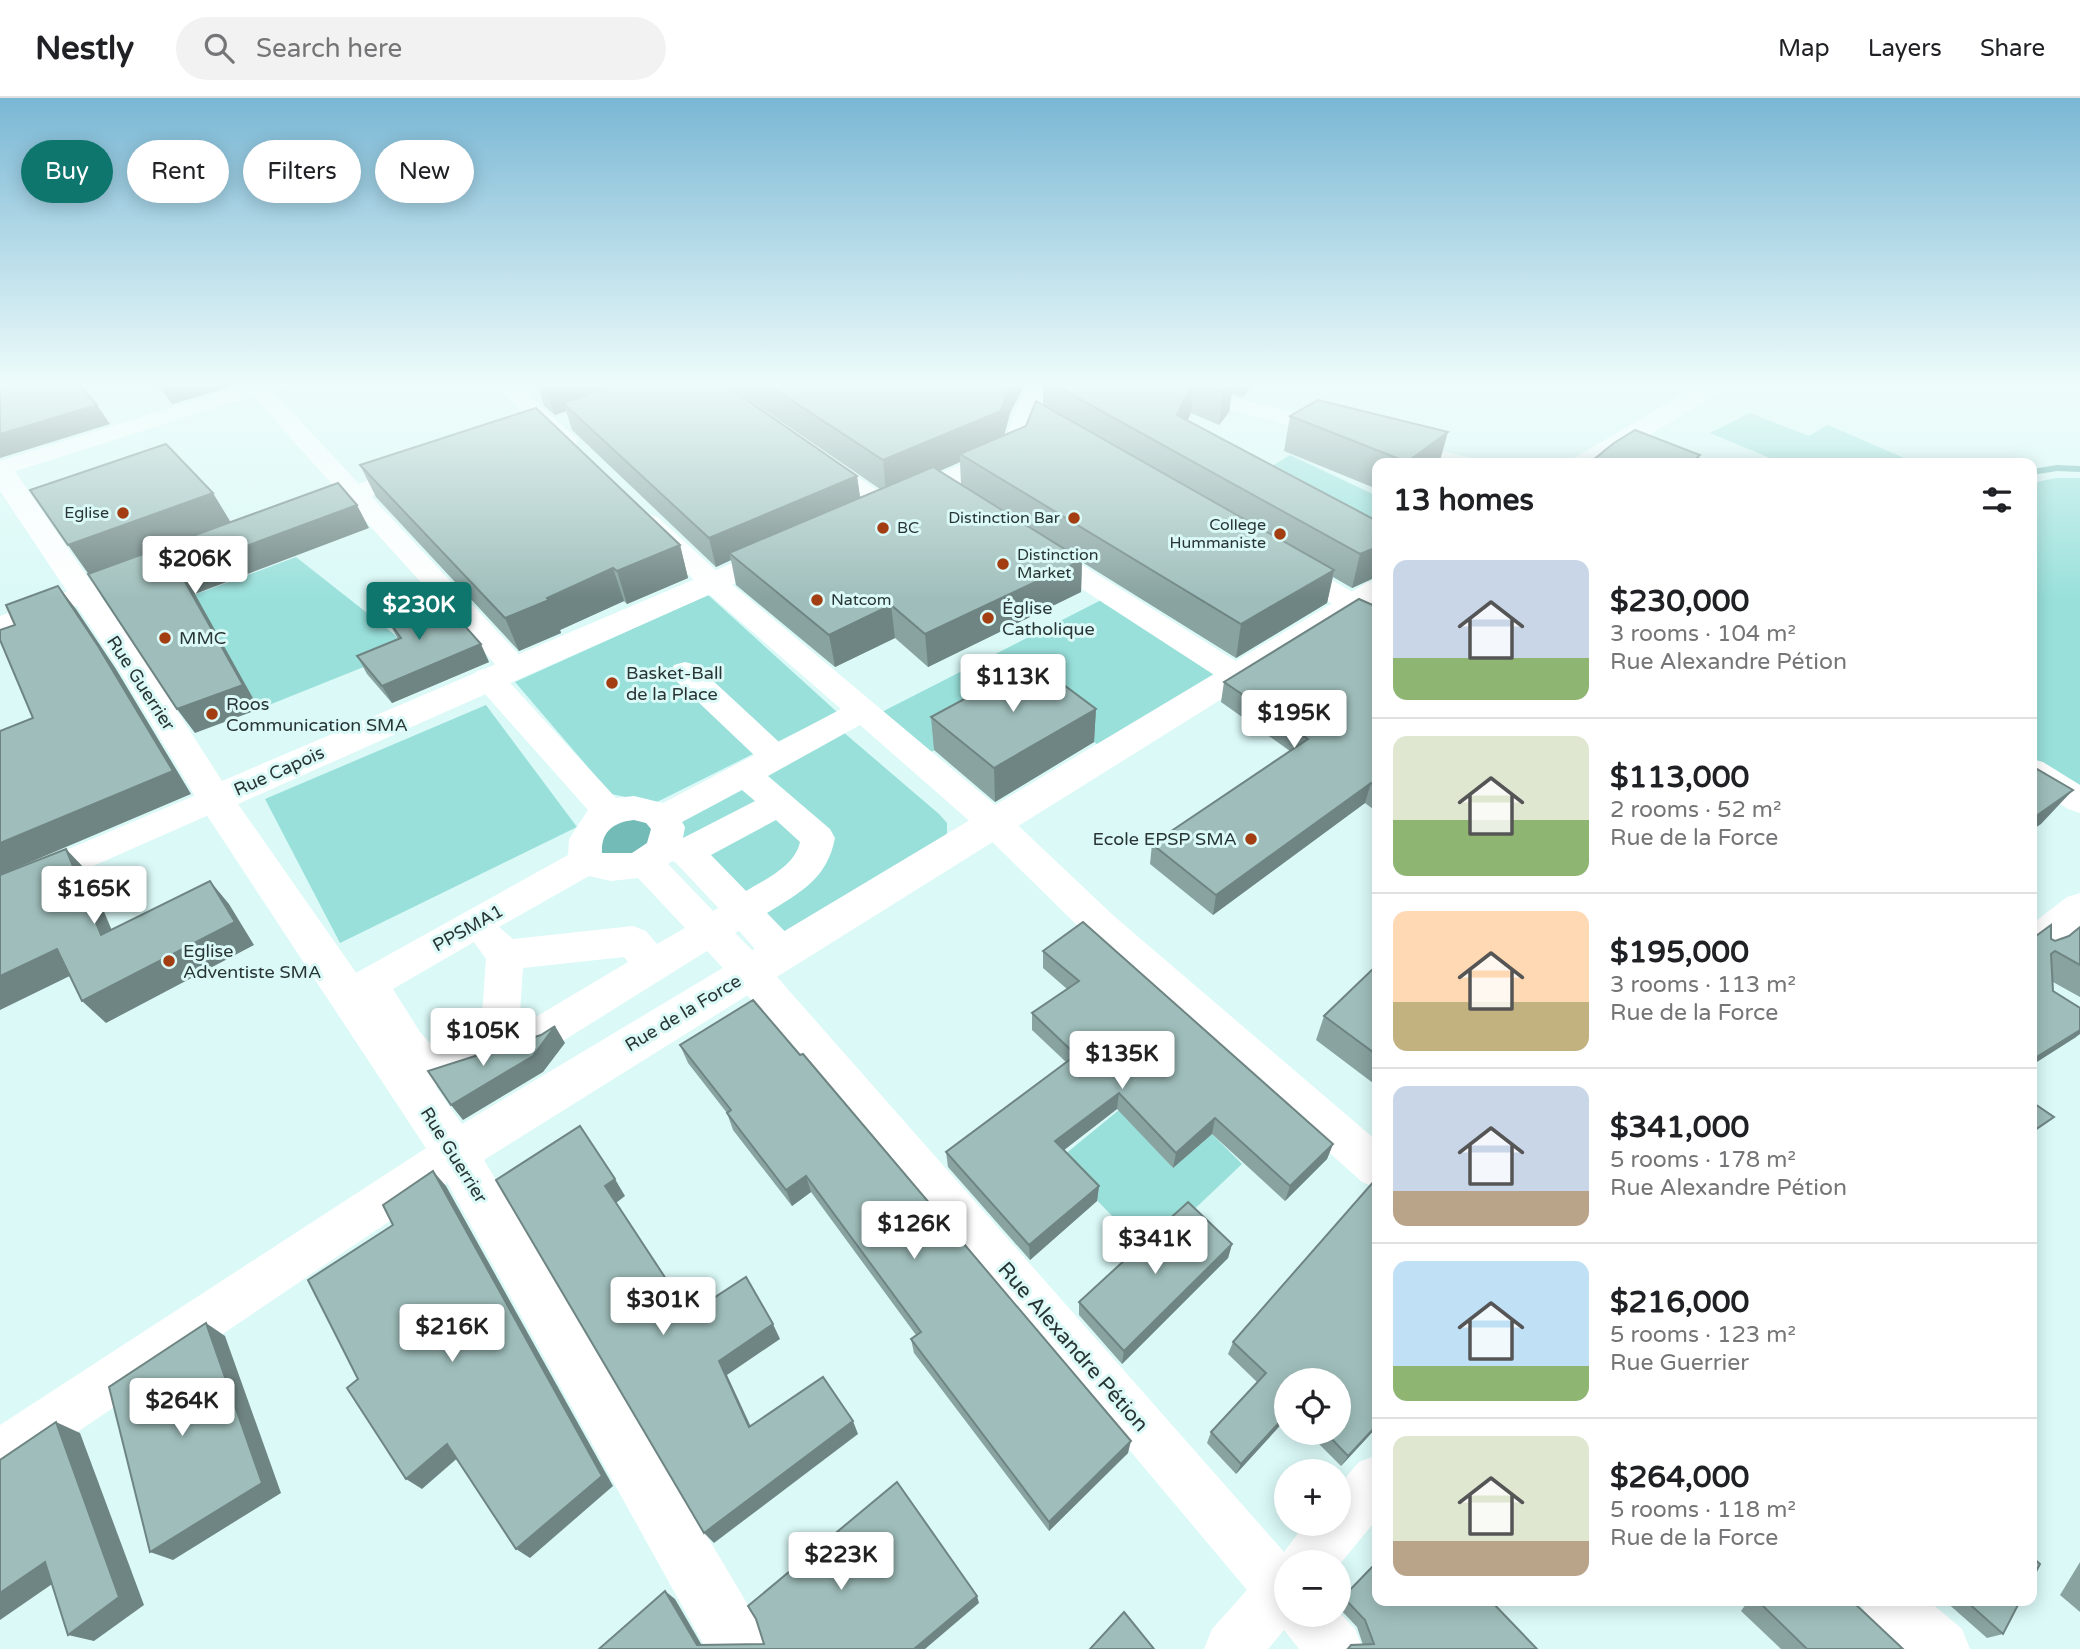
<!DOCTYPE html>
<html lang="en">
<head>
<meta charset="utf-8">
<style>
	:root { --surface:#fff; --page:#f2f2f2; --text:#202124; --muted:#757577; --line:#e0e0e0; --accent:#0f766e }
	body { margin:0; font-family:"Varela Round",sans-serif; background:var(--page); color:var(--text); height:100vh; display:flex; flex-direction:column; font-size:26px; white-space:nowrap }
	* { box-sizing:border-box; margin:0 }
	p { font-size:23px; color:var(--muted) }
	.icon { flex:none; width:38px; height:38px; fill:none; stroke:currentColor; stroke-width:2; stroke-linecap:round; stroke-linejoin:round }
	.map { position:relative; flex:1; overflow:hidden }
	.drawer { position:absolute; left:1372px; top:360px; width:665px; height:1148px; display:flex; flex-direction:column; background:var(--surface); border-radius:14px; box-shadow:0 4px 18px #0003 }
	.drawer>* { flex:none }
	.top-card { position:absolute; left:21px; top:42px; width:665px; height:63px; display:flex; gap:14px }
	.controls { position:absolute; left:1274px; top:1270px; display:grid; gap:14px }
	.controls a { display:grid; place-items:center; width:77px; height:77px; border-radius:50%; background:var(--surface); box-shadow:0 4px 18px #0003; font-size:35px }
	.price { position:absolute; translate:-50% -60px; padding:0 16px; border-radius:7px; background:#fff; color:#222; font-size:23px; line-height:46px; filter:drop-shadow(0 2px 4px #0008) }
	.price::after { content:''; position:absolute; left:50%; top:42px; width:21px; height:16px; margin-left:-10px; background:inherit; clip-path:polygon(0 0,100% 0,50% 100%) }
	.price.active { background:var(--accent); color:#fff }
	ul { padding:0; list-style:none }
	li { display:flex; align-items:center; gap:21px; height:175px; padding:0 21px }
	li+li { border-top:2px solid var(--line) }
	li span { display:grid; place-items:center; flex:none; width:196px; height:140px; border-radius:14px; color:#555 }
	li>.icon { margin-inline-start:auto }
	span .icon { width:84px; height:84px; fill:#fffc; stroke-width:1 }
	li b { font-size:30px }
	h2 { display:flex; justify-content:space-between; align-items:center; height:84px; padding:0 21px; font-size:30px }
	.pill { padding:0 24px; border-radius:32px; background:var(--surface); box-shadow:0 4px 18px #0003; font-size:24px; line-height:63px }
	.pill.active { background:var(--accent); color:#fff }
	header { display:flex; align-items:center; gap:42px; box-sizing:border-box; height:98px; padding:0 35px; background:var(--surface); border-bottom:2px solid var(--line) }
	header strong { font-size:33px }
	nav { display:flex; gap:38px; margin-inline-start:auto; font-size:24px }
	.search { width:490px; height:63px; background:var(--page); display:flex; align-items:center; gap:18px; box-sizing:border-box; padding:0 24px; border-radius:38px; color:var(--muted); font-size:26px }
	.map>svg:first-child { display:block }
	.green { fill:#99e0db }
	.water { fill:#73bbb6 }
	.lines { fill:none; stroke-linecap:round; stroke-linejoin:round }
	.stream { fill:#73bbb6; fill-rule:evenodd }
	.minor { fill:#fff; fill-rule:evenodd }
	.tertiary { fill:#fff; fill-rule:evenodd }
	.secondary { fill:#fff; fill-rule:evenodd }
	.wall { fill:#89a3a1; fill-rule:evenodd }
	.shaded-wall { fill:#6f8583 }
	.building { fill:#9fbebb; stroke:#6f8583; stroke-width:2 }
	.poi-dot { fill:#a33e13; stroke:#daf9f7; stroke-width:2.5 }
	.labels { text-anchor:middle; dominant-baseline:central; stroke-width:6; stroke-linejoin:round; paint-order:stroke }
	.far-poi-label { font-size:16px; fill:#283534; stroke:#daf9f7; text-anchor:end }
	.poi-label { font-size:18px; fill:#283534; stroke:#daf9f7; text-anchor:start }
	.street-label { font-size:18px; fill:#283534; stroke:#daf9f7 }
	.near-street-label { font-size:21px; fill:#283534; stroke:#daf9f7 }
</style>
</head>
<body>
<header>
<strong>Nestly</strong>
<div class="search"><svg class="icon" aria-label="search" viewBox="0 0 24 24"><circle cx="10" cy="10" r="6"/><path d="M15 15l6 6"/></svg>Search here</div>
<nav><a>Map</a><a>Layers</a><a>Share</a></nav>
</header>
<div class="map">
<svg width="2080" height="1551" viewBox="0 0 2080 1551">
	<rect width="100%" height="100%" fill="#daf9f7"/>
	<g class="green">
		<polygon points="1750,315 1809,338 1828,327 1918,366 1784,366 1710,335"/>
		<polygon points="1290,357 1377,398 1377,438 1255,378"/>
		<polygon points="2056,380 2080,380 2080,703 2032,672 2032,385"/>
		<polygon points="296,459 395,537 406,552 259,611 194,497"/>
		<polygon points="708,497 837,614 655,705 611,696 515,584"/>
		<polygon points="1111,497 1236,577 1109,655 1033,599 918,661 870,620"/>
		<polygon points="486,607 577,729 340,845 265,701"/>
		<polygon points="842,633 939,716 947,725 947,735 938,746 760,855 679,768 671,725"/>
		<polygon points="1119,1012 1173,1070 1212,1036 1242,1066 1148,1155 1058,1062"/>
	</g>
	<polygon class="water" points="620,712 664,732 618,772 580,740"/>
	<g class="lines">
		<polygon class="stream" points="2057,367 2080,368 2080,374 2057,373 2032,377 2032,371"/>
		<g class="minor">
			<path d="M241 284H287L284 289 272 292 359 386C379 379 405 364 426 369L429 374 426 379 371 398 525 563 530 570 525 577 515 579 505 577 350 406 305 421 296 418 292 413 296 408 338 393 253 298 0 378V363L243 287Z"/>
			<polygon points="491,284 515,284 574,338 578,343 574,348 558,348"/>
			<polygon points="1140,284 1176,284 1341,327 1345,332 1341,337 1333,339 1143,289"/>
			<polygon points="1394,342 1475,361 1478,366 1434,366 1386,354 1382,349 1386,344"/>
			<polygon points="819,356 828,358 894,404 898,409 894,414 885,417 876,414 810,368 807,363 810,358"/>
			<path d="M649 416 658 419 722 478 1006 716 1115 819 1377 1043V1090L1362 1084 1089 839 982 734 860 627 768 678 830 731 835 740C827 781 801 794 767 815L795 844 801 854 795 864C768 873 756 851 739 833L735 835 763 863 1284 1454 1305 1426H1339V1387L1359 1364 1377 1357V1421L1339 1467V1465H1286V1517H1339V1514L1355 1531 1363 1551H1299L1284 1532 1268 1551H1204L1212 1531 1247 1492 737 885 707 853 550 951 433 989C397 976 381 940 363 908L349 913 336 908 330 897 336 886 568 757 569 741 588 712 477 587 473 580 477 573 488 570 499 573 616 700 634 698 663 705 754 657 674 581 670 574 674 567 685 564 696 567 779 644 841 611 702 490 640 429 636 424 640 419ZM742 692 755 703 683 740 685 729 682 724ZM634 722 646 725 651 731 647 745 632 755H602C601 733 614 724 634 722ZM776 722 800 744C795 768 766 781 746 793L711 757ZM672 763 675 764 718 810 713 813 668 766ZM589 778 611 783 638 780 685 830 657 846 646 833 633 828 513 841 499 829ZM474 844 486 861 482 916 487 927 501 932 515 927 520 916 523 870 624 859 628 864 524 926 437 953 420 934 393 891Z"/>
			<polygon points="1040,444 1049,446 1247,570 1251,577 1247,584 1236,587 1225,584 1031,458 1027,452 1031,446"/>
			<polygon points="1289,461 1299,463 1377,508 1377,529 1367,526 1279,475 1276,469 1279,463"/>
			<polygon points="114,476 124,478 128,484 124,490 0,537 0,518"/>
			<polygon points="2032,661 2043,664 2080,687 2080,715 2068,711 2032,687"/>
			<polygon points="215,689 227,693 232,701 227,709 0,809 0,780"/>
			<polygon points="2080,795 2080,829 2045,856 2032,861 2032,826 2067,799"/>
			<polygon points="455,1036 470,1041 476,1055 470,1069 18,1374 0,1381 0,1327 440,1041"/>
			<polygon points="1860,1503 1929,1503 1962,1531 1970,1551 1900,1551 1868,1522"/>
		</g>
		<polygon class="tertiary" points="455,1034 471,1040 761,1529 769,1551 706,1551 439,1070 432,1055 439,1040"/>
		<g class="secondary">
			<polygon points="1029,284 1053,284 1039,316 1025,358 915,407 905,409 895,407 891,401 895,395 1004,348 1013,316"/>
			<polygon points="1703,284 1732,284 1729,289 1602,366 1570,366 1574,360"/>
			<polygon points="0,364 10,366 142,558 222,683 772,448 782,445 792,448 797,454 792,460 238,706 462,1026 1366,485 1377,482 1377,504 471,1070 455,1076 439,1070 202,710 118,570 0,393"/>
		</g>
	</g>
	<g class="wall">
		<polygon points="155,284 239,284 239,286 172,306"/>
		<path d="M537 284H721L857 378 860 399 880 391 723 284H1026L1010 315 1004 337 1026 328 1043 307V284H1252L1251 289 1243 299 1232 296 1229 314 1219 327 1191 315 1187 323 1377 423V480L1376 479 1352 490 1333 479 1327 505 1236 560 1082 464 1081 494 928 569 895 540 835 569 736 487 731 462 716 469 572 332 566 313 555 317 544 308ZM960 364 961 386 940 373Z"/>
		<polygon points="1290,318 1439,366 1377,366 1377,391 1284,353"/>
		<polygon points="360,367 680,447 688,480 627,506 624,503 560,532 561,535 519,553 376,399"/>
		<polygon points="1377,509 1377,714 1365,705 1213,817 1150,766 1152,746 1290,653 1221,604 1224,584"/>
		<polygon points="386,519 489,564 392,605 367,576 357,558 398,541"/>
		<polygon points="1096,611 1094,644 995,704 934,652 931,619"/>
		<polygon points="2080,829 2080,899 2053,884 2053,893 2076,939 2032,967 2051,841 2055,843 2069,838"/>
		<polygon points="1043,853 1333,1046 1327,1061 1285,1103 1212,1036 1173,1070 1117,1011 1064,1052 1099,1088 1097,1103 1030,1162 948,1069 946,1054 1066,964 1032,932 1032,915 1067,891 1043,870"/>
		<polygon points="1377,867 1377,988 1316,942 1324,918"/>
		<polygon points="680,947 1128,1355 1049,1433 914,1255 911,1241 916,1237 811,1094 792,1108 733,1032 727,1015 688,965"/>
		<polygon points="1377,1083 1377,1329 1341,1368 1308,1335 1339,1335 1286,1283 1286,1321 1236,1376 1207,1345 1211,1334 1257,1284 1228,1256 1233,1244"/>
		<polygon points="1232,1146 1228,1160 1122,1266 1079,1217 1079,1204"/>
		<polygon points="1377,1463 1537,1551 1346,1551 1351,1547 1363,1547 1357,1529 1339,1510 1339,1502"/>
		<polygon points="2080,1464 2080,1514 2060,1497"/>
		<polygon points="1748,1503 1852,1503 1903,1551 1781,1551 1741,1513"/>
		<polygon points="1945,1503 2020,1503 2003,1536 1987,1540"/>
	</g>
	<g class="shaded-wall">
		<polygon points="182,284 239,284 239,286 172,306 163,290"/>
		<polygon points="546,284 654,284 563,305 566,313 555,317 544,285"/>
		<polygon points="1010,284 1026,284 1010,315 1002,346 960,356 960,364 886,396 883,362"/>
		<polygon points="1194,284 1191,315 1174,350 1177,317"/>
		<polygon points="1232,284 1233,284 1229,314 1219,327 1223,294"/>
		<polygon points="1245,284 1252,284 1251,289 1243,299"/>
		<polygon points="97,307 110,326 0,360 0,336"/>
		<polygon points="1448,334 1439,366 1407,366 1407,364"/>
		<polygon points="1700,357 1696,366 1689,366"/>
		<polygon points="857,378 861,406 729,455 731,462 716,469 709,440"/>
		<polygon points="213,395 233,428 92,481 68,447"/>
		<polygon points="357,407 369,430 195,496 259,611 195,635 177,611 179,473"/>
		<polygon points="680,447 688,480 627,506 617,473"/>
		<polygon points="1377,449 1376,479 1352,490 1360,456"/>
		<polygon points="1082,462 1081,494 928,569 925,536"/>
		<polygon points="613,470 624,503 560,532 561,535 519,553 505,520"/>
		<polygon points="1334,472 1327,505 1236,560 1241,526"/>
		<polygon points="58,488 76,511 116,571 191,696 0,777 0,745 173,673"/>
		<polygon points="891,507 895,540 835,569 829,537"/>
		<polygon points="481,546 489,564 392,605 382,588"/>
		<polygon points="1096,611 1094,644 995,704 994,670"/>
		<polygon points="1371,685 1365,705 1213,817 1216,797"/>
		<polygon points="2073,692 2041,726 2032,732 2032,721"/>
		<polygon points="66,751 87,773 123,859 101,837"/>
		<polygon points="210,783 229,806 254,847 106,925 82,903"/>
		<polygon points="57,851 80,873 0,912 0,878"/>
		<polygon points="555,928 565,945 543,974 463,1022 451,1007"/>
		<polygon points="2080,932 2080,936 2076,939 2032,967 2032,962"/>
		<polygon points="1119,995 1117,1011 1055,1059 1055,1043"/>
		<polygon points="1215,1020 1212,1036 1173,1070 1176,1055"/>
		<polygon points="1333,1046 1327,1061 1285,1103 1290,1088"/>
		<polygon points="433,1073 446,1088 613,1388 530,1460 516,1451"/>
		<polygon points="806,1078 811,1094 792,1108 786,1092"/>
		<polygon points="615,1081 625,1098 616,1105 605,1088"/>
		<polygon points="1099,1088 1097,1103 1030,1162 1029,1147"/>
		<polygon points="1232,1146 1228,1160 1122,1266 1124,1253"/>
		<polygon points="206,1225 225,1238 281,1395 173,1462 150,1454"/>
		<polygon points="773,1226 780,1241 727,1277 757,1342 749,1329 719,1263"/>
		<polygon points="1286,1317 1286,1321 1236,1376 1241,1366"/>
		<polygon points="853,1323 858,1336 714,1445 704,1435"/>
		<polygon points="56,1324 80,1335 144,1507 94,1543 68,1537"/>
		<polygon points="1377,1327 1377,1329 1341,1368 1348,1358"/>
		<polygon points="1131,1343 1128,1355 1049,1433 1049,1424"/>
		<polygon points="447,1346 461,1357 422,1391 406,1381"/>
		<polygon points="45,1464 71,1473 0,1522 0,1495"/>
		<polygon points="665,1493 675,1501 704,1551 697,1547"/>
		<polygon points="977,1498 979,1505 925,1551 914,1551"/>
	</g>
	<g class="building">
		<polygon points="0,284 76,284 97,307 0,336"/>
		<polygon points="158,284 182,284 163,290"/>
		<polygon points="623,284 721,284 857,378 709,440 563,305"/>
		<polygon points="764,284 1010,284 1001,313 883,362"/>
		<polygon points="1049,284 1193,284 1177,317 1377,423 1377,449 1360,456"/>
		<polygon points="1197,284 1232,284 1223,294"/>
		<polygon points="1318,302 1448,334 1407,364 1290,318"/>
		<polygon points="1036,303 1334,472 1241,526 960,356 1026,328"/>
		<polygon points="536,310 680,447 617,473 613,470 547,500 549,502 505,520 360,367"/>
		<polygon points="1635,332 1700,357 1689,366 1588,366 1614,345"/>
		<polygon points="166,346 213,395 68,447 30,392"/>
		<polygon points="933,369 1082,462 925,536 891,507 829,537 729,455"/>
		<polygon points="338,385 357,407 179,473 243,587 177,611 88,476"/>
		<polygon points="58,488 98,548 173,673 0,745 0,633 33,620 0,542 0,532 15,527 6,507"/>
		<polygon points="439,499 481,546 382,588 357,558 401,540 386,519"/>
		<polygon points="1359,501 1377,509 1377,690 1371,685 1216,797 1152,746 1308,641 1224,584"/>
		<polygon points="1033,564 1096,611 994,670 931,619"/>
		<polygon points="2032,668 2073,692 2032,721"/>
		<polygon points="66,751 101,837 210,783 235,824 82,903 57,851 0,878 0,777"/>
		<polygon points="1083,824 1333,1046 1290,1088 1215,1020 1176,1055 1119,995 1055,1043 1099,1088 1029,1147 946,1054 1076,957 1032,915 1079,883 1043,853"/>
		<polygon points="2051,827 2051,841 2055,843 2069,838 2080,829 2080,867 2055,853 2051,856 2053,893 2080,910 2080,932 2032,962 2032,841"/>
		<polygon points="1377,867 1377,957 1324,918"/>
		<polygon points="753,902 800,957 803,956 1131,1343 1049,1424 911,1241 921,1234 806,1078 786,1092 727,1015 731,1012 680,947"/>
		<polygon points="555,928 533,958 451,1007 428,973 541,937"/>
		<polygon points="2032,1004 2054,1019 2032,1034"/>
		<polygon points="580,1028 615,1081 605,1088 689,1216 746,1179 773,1226 719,1263 749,1329 823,1279 853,1323 704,1435 496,1082"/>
		<polygon points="433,1073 602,1378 516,1451 447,1346 406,1381 347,1290 358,1281 308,1182 393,1127 383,1107"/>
		<polygon points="1375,1082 1377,1083 1377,1327 1348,1358 1326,1335 1339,1335 1339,1283 1286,1283 1286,1317 1241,1366 1211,1334 1266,1275 1233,1244"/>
		<polygon points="1188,1104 1232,1146 1124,1253 1079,1204"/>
		<polygon points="206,1225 262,1385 150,1454 109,1289"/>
		<polygon points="56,1324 119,1499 68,1537 45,1464 0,1495 0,1362"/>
		<polygon points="897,1384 977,1498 914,1551 599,1551 665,1493 697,1547 764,1546 756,1521 748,1508"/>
		<polygon points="2032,1459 2040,1466 2032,1481"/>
		<polygon points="1377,1464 1377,1503 1491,1503 1537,1551 1348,1551 1351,1547 1374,1546 1365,1522 1343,1499"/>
		<polygon points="1762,1503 1852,1503 1903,1551 1807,1551 1760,1505"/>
		<polygon points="1966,1503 2020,1503 2003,1536"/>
		<polygon points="1124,1514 1154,1551 1090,1551"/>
	</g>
	<linearGradient id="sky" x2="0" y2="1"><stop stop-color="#79b7d4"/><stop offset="0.57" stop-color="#eefcfb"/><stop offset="1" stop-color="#eefcfb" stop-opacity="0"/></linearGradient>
	<rect width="2080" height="501" fill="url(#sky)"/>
	<g class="poi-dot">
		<circle cx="123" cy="415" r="7"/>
		<circle cx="1074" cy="420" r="7"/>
		<circle cx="883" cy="430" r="7"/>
		<circle cx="1280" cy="436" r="7"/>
		<circle cx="1003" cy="466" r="7"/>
		<circle cx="817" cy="502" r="7"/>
		<circle cx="988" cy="520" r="7"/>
		<circle cx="165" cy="540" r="7"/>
		<circle cx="612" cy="585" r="7"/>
		<circle cx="212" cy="616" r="7"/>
		<circle cx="1251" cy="741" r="7"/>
		<circle cx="169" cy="863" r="7"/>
	</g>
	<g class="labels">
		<g class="far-poi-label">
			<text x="109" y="415">Eglise</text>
			<text x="1060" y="420">Distinction Bar</text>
			<text x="1266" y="427">College<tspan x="1266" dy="18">Hummaniste</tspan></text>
			<text x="897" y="430" text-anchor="start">BC</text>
			<text x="1017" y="457" text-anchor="start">Distinction<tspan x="1017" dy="18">Market</tspan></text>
			<text x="831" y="502" text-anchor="start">Natcom</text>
		</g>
		<g class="poi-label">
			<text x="1002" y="510">Église<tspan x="1002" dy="21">Catholique</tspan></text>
			<text x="179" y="540">MMC</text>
			<text x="626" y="575">Basket-Ball<tspan x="626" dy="21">de la Place</tspan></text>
			<text x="226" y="606">Roos<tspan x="226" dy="21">Communication SMA</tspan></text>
			<text x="1237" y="741" text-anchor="end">Ecole EPSP SMA</text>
			<text x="183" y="853">Eglise<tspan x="183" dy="21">Adventiste SMA</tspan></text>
		</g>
		<g class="street-label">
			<text transform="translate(141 585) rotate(57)">Rue Guerrier</text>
			<text transform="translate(279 673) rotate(-24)">Rue Capois</text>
			<text transform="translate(468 830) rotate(-29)">PPSMA1</text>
			<text transform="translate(683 915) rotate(-31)">Rue de la Force</text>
			<text transform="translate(454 1057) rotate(58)">Rue Guerrier</text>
		</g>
		<g class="near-street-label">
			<text transform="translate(1073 1249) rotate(49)">Rue Alexandre Pétion</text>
		</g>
	</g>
</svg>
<div class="controls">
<a><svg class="icon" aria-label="locate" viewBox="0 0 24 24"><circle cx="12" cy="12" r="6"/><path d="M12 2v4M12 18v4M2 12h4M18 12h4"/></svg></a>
<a>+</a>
<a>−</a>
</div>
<b class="price" style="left:195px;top:498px">$206K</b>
<b class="price active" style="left:419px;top:544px">$230K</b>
<b class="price" style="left:1013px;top:616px">$113K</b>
<b class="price" style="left:1294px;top:652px">$195K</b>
<b class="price" style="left:94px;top:828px">$165K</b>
<b class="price" style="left:483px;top:970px">$105K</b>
<b class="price" style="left:1122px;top:993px">$135K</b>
<b class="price" style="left:914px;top:1163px">$126K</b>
<b class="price" style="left:1155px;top:1178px">$341K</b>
<b class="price" style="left:663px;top:1239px">$301K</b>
<b class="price" style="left:452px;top:1266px">$216K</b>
<b class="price" style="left:182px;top:1340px">$264K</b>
<b class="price" style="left:841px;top:1494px">$223K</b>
<div class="top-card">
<a class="pill active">Buy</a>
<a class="pill">Rent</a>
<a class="pill">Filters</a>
<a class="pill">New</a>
</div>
<section class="drawer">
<h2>13 homes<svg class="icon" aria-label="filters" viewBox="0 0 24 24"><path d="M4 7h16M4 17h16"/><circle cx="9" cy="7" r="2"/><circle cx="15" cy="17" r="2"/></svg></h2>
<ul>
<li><span style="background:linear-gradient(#c9d6e8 70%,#8fb573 0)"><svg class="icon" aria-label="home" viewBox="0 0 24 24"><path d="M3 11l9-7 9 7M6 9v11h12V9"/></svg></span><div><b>$230,000</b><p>3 rooms · 104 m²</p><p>Rue Alexandre Pétion</p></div></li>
<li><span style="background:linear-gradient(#dfe7d0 60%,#8fb573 0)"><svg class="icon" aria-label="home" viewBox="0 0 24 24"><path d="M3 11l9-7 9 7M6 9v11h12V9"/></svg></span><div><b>$113,000</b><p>2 rooms · 52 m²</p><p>Rue de la Force</p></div></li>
<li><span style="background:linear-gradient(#ffd9b3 65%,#c2b280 0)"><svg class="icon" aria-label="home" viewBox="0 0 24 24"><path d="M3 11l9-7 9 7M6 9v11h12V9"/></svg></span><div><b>$195,000</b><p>3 rooms · 113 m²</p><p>Rue de la Force</p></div></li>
<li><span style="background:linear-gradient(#c9d6e8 75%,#b9a48a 0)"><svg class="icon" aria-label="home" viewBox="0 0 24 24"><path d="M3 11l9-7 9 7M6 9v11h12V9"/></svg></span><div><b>$341,000</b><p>5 rooms · 178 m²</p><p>Rue Alexandre Pétion</p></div></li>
<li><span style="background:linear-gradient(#bfe0f5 75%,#8fb573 0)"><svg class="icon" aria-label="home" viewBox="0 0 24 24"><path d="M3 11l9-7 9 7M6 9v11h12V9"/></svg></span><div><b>$216,000</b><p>5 rooms · 123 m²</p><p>Rue Guerrier</p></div></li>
<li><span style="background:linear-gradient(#dfe7d0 75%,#b9a48a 0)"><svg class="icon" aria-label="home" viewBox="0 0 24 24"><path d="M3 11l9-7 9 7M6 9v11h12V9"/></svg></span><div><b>$264,000</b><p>5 rooms · 118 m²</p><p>Rue de la Force</p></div></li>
</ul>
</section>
</div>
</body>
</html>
